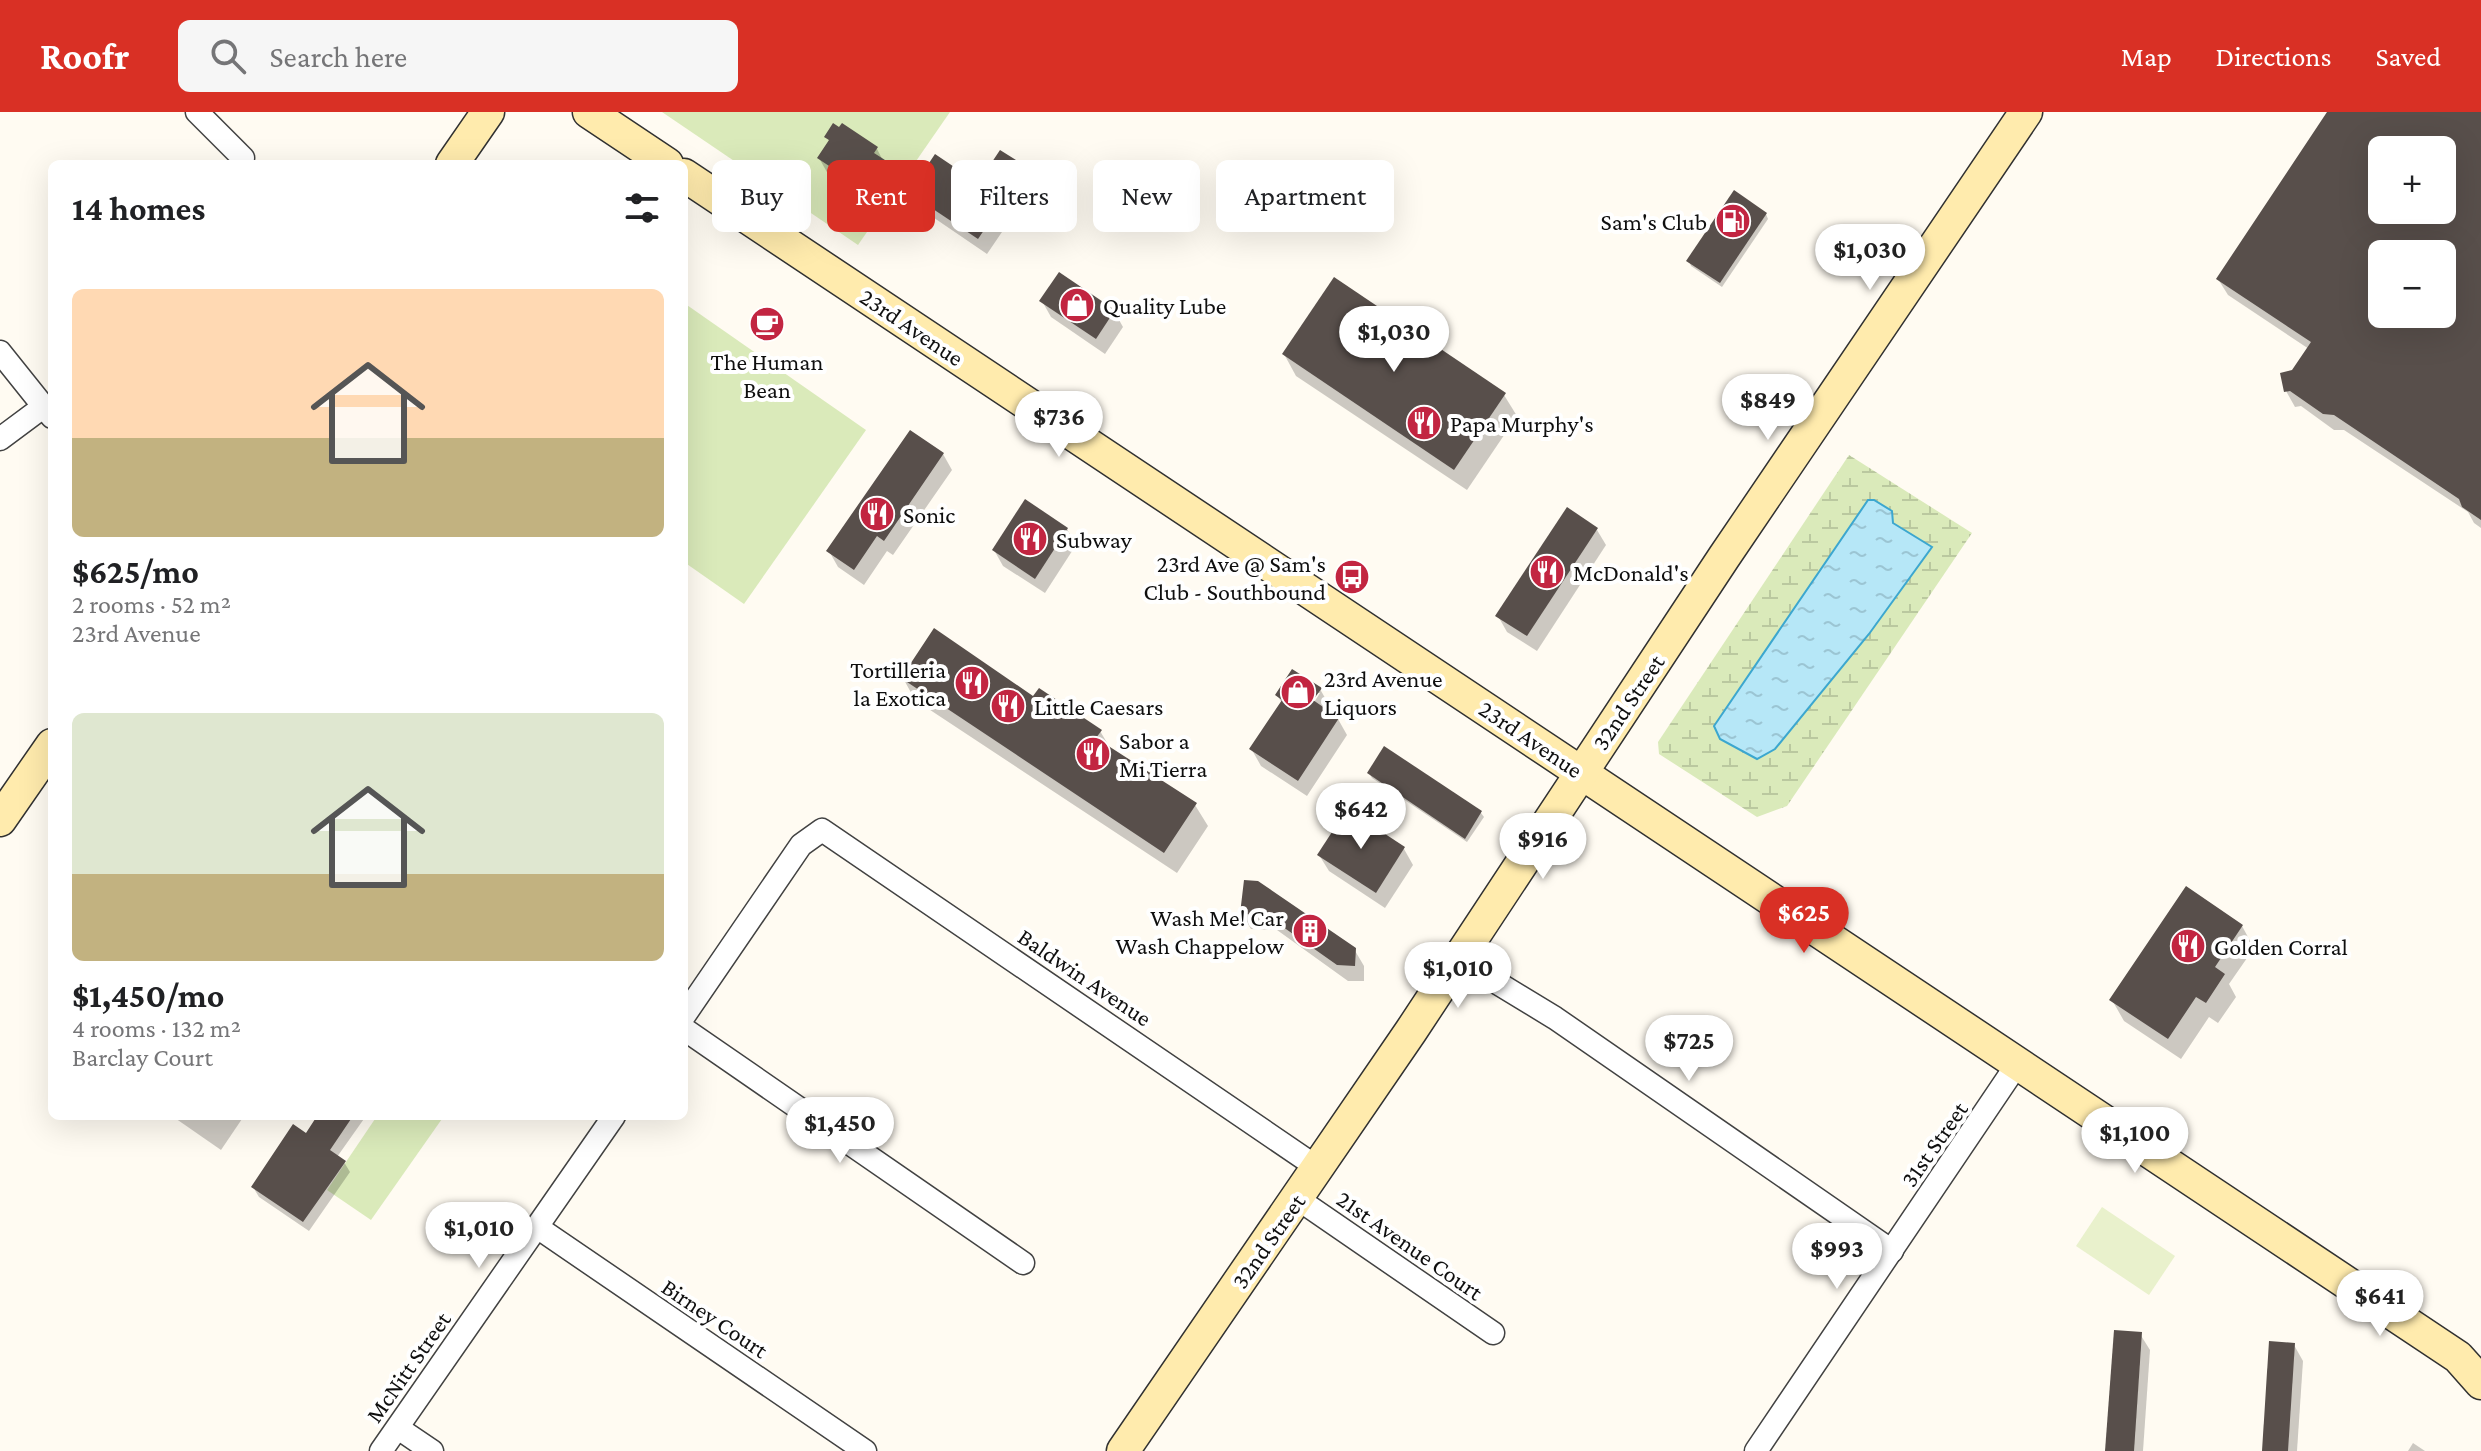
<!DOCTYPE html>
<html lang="en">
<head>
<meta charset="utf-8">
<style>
	:root { --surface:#fff; --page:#f6f6f6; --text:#202124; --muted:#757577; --accent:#d93025 }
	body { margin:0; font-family:"Crimson Pro",serif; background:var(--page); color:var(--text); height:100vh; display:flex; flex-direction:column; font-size:30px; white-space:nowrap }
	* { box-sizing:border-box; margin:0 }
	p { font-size:26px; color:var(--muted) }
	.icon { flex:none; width:44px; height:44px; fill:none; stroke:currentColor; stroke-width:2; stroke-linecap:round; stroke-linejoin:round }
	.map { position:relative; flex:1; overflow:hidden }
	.drawer { position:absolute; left:48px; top:48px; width:640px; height:960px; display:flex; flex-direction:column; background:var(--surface); border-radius:12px; box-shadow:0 8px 32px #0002 }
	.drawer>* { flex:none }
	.banner { position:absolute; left:712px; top:48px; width:760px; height:72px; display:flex; gap:16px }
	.controls { position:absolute; left:2368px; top:24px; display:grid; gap:16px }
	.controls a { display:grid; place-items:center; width:88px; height:88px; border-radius:12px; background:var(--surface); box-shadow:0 8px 32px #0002; font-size:40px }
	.price { position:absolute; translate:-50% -68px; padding:0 18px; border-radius:28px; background:#fff; color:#222; font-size:26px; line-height:52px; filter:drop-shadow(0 2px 4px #0008) }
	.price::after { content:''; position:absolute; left:50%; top:48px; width:24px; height:18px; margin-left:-12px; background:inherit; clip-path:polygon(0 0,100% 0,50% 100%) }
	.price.selected { background:var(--accent); color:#fff }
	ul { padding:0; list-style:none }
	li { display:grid; align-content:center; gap:16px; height:424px; padding:0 24px }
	li span { display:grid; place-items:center; height:248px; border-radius:12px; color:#555 }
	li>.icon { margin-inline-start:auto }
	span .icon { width:144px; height:144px; fill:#fffc; stroke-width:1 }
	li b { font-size:34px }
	h2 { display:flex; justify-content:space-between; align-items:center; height:96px; padding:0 24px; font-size:34px }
	.chip { padding:0 28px; border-radius:12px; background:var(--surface); box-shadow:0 8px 32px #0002; font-size:28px; line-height:72px }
	.chip.selected { background:var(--accent); color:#fff }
	header { display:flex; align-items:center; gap:48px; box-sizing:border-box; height:112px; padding:0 40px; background:var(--accent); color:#fff }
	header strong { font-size:38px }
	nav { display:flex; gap:44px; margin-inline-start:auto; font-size:28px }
	.search { width:560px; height:72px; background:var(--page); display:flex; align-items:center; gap:20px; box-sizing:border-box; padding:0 28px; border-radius:12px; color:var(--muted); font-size:30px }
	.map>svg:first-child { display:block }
	.grass { fill:#daeaba }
	.wetland { fill:url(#wetland-marsh) }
	.pitch { fill:#e9f1cc }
	.water { fill:url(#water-ripples); stroke:#3ca7cf; stroke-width:2 }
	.shadow { fill:#0003; fill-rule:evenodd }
	.building { fill:#584f4b; fill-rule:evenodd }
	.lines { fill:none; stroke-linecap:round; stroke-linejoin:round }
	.street-casing { stroke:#424242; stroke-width:25 }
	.secondary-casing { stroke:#313131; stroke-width:35 }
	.street { stroke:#fff; stroke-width:22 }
	.secondary { stroke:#ffebad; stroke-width:32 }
	.labels { text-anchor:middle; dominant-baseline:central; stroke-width:8; stroke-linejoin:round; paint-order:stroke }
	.poi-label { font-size:24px; fill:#0f0f0f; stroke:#fff; text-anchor:start }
	.street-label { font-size:24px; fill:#0f0f0f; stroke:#fff }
</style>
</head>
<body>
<header>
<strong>Roofr</strong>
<div class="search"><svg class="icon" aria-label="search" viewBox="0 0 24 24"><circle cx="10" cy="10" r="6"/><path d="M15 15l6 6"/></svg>Search here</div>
<nav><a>Map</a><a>Directions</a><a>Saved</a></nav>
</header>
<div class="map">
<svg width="2481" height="1339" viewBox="0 0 2481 1339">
	<defs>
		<pattern id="wetland-marsh" width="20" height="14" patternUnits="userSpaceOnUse" patternTransform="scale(2)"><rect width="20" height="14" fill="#daeaba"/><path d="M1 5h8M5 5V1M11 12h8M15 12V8" fill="none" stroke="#bac89f"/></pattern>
		<pattern id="water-ripples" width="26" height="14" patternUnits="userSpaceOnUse" patternTransform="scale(2)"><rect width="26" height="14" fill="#b6e7f7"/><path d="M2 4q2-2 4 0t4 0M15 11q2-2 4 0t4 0" fill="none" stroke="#9bc5d3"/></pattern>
	</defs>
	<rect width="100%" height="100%" fill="#fffbf2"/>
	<g class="grass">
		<polygon points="662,0 950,0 858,133"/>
		<polygon points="684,191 866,318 744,492 684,450"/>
		<polygon points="377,1004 444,1004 371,1108 327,1078"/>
	</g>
	<polygon class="wetland" points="1849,343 1972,421 1787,694 1757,705 1659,642 1658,630"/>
	<polygon class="pitch" points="2102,1095 2175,1144 2149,1183 2076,1134"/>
	<polygon class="water" points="1868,388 1874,388 1892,399 1893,411 1932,435 1869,522 1775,637 1757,647 1720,627 1714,614"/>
	<g class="shadow">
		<path d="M2330 0H2481V416L2474 411 2468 400 2344 318H2334L2301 294 2295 295 2286 279 2293 260 2309 237 2228 183 2218 167ZM2382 38H2442V98H2382ZM2382 142H2442V202H2382Z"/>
		<polygon points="827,25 877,37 892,66 874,92 828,62 819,46 830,30"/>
		<polygon points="1025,57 1034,73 987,142 921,97 912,81 978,74"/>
		<polygon points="1766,102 1768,107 1722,175 1691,154 1689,149"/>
		<polygon points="1042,189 1114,199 1123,215 1105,242 1051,205"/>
		<polygon points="1284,242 1504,283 1517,304 1467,378 1296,264"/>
		<polygon points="943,342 952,358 893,443 887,439 864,473 838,455 829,439"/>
		<polygon points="1067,417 1076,433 1045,481 1003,454 994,438"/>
		<polygon points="1597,418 1606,433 1537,539 1507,520 1498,504"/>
		<polygon points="903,566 1034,587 1100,619 1112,639 1195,693 1208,714 1177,761 915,588"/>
		<path d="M1320 577 1329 593 1325 599 1338 607 1347 623 1307 684 1261 654 1252 638 1282 591 1277 583ZM1316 581H1320L1309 598Z"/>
		<polygon points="1385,637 1481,701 1484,705 1467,730 1372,666 1369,661"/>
		<polygon points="1347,700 1404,737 1413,753 1385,796 1329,759 1319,743"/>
		<polygon points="1246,770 1354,837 1364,854 1364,869 1348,869 1277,818 1251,817 1242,802"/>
		<polygon points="2242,814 2254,836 2229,872 2236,885 2218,911 2209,905 2181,947 2124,909 2112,888"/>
		<polygon points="172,1004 244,1004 221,1038"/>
		<polygon points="320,1004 366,1004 337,1045 344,1050 350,1060 309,1119 259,1085 253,1075 306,1024"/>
		<polygon points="2140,1222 2150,1238 2143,1339 2107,1339"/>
		<polygon points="2294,1233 2303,1249 2297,1339 2264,1339"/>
		<polygon points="2413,1331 2425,1339 2408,1339"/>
	</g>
	<g class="building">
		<path d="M2327 0H2481V408L2462 395 2459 387 2334 303 2323 302 2290 279 2284 280 2280 261 2292 258 2311 230 2216 167ZM2382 38H2442V98H2382ZM2382 142H2442V202H2382Z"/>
		<polygon points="833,11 839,15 842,11 878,35 874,41 885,48 864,77 817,46 829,28 824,25"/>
		<polygon points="1000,38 1027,55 978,127 909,81 935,42 978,71"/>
		<polygon points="1734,78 1767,101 1720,171 1686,149"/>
		<polygon points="1059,160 1115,198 1096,227 1039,189"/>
		<polygon points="1334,165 1506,281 1454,358 1282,242"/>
		<polygon points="910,318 944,341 884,429 877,424 854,458 826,439"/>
		<polygon points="1025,387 1068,416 1035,467 992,438"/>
		<polygon points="1567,395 1598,416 1527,524 1495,504"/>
		<polygon points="934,516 1033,584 1039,576 1102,618 1096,626 1197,691 1164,741 901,566"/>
		<polygon points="1292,557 1322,576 1313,588 1339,606 1298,669 1249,637 1282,588 1275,583"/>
		<polygon points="1384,634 1482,699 1465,727 1367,661"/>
		<polygon points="1347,697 1405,735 1376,781 1317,743"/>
		<polygon points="1244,768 1258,769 1356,836 1355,854 1337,853 1266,803 1240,802"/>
		<polygon points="2186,774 2243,813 2215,855 2225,862 2206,891 2196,885 2168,927 2109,888"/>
		<polygon points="317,1004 353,1004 330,1038 346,1049 303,1110 251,1075 293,1012 306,1021"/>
		<polygon points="2114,1218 2142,1220 2134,1339 2105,1339"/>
		<polygon points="2269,1229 2295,1231 2288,1339 2262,1339"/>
	</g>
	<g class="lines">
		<defs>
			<g id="street">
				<polyline points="197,0 243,46"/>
				<polyline points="0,240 52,305"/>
				<polyline points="0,327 43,295"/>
				<polyline points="1458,847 1555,906 1892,1139"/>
				<polyline points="684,904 801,733 822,718 1318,1056"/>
				<polyline points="684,917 1023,1151"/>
				<polyline points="1298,1087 1493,1221"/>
				<polyline points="537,1115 865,1339"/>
				<polyline points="398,1316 432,1339"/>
				<polyline points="381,1339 614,1004"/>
				<polyline points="1756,1339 2018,951"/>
			</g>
			<g id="secondary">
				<polyline points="589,0 667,52"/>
				<polyline points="452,52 488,0"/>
				<polyline points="684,63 2458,1245 2481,1271"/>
				<polyline points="0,708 52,633"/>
				<polyline points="1123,1339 1411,919 1724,445 2026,0"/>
			</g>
		</defs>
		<use href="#street" class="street-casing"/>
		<use href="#secondary" class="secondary-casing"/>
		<use href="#street" class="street"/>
		<use href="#secondary" class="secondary"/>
	</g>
	<defs>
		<symbol id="fuel-disc" viewBox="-11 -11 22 22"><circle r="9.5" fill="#c22541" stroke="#fff"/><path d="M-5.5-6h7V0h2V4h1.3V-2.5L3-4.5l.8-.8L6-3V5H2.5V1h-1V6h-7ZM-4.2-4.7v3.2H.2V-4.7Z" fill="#fff"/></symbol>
		<symbol id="shop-disc" viewBox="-11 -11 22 22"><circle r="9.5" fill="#c22541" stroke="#fff"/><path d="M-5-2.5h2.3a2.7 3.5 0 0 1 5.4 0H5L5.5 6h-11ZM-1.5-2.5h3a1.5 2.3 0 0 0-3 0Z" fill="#fff"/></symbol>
		<symbol id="cafe-disc" viewBox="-11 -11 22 22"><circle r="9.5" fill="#c22541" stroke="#fff"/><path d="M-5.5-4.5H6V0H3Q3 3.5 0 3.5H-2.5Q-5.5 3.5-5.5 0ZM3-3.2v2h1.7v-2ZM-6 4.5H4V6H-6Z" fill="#fff"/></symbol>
		<symbol id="restaurant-disc" viewBox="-11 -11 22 22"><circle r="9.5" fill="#c22541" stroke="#fff"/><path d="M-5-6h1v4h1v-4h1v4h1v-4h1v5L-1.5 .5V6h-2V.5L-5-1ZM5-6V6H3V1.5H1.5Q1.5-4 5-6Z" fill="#fff"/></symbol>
		<symbol id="bus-disc" viewBox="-11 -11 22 22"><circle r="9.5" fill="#c22541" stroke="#fff"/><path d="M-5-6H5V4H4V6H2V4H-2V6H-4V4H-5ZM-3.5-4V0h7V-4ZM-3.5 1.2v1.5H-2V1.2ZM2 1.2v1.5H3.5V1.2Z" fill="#fff"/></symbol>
		<symbol id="building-disc" viewBox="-11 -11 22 22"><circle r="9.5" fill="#c22541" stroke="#fff"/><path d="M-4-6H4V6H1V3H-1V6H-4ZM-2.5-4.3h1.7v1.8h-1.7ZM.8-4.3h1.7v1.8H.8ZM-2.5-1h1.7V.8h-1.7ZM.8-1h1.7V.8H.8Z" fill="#fff"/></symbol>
	</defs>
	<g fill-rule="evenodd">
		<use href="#fuel-disc" x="1713" y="89" width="40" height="40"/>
		<use href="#shop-disc" x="1057" y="173" width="40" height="40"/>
		<use href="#cafe-disc" x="747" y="192" width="40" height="40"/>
		<use href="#restaurant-disc" x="1404" y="291" width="40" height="40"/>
		<use href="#restaurant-disc" x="857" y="382" width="40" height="40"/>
		<use href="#restaurant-disc" x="1010" y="407" width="40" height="40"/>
		<use href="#restaurant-disc" x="1527" y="440" width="40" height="40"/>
		<use href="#bus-disc" x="1332" y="445" width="40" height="40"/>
		<use href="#restaurant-disc" x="952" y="551" width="40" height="40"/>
		<use href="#shop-disc" x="1278" y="560" width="40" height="40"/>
		<use href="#restaurant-disc" x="988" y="574" width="40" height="40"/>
		<use href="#restaurant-disc" x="1073" y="622" width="40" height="40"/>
		<use href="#building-disc" x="1290" y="799" width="40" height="40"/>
		<use href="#restaurant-disc" x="2168" y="814" width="40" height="40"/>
	</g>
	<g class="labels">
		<g class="poi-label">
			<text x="1707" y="109" text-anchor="end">Sam's Club</text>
			<text x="1103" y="193">Quality Lube</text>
			<text x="767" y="249" text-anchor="middle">The Human<tspan x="767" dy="28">Bean</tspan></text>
			<text x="1450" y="311">Papa Murphy's</text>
			<text x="903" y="402">Sonic</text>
			<text x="1056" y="427">Subway</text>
			<text x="1326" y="451" text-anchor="end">23rd Ave @ Sam's<tspan x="1326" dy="28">Club - Southbound</tspan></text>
			<text x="1573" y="460">McDonald's</text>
			<text x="946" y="557" text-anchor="end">Tortilleria<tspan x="946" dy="28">la Exotica</tspan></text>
			<text x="1324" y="566">23rd Avenue<tspan x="1324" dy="28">Liquors</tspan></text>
			<text x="1034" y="594">Little Caesars</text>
			<text x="1119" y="628">Sabor a<tspan x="1119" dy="28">Mi Tierra</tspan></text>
			<text x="1284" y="805" text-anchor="end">Wash Me! Car<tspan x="1284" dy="28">Wash Chappelow</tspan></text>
			<text x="2214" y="834">Golden Corral</text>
		</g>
		<g class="street-label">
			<text transform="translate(912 215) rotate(34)">23rd Avenue</text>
			<text transform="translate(1628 590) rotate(-56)">32nd Street</text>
			<text transform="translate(1531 627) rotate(34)">23rd Avenue</text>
			<text transform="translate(1085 865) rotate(34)">Baldwin Avenue</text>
			<text transform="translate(1934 1032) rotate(-55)">31st Street</text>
			<text transform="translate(1268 1129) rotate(-55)">32nd Street</text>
			<text transform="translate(1410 1133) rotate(35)">21st Avenue Court</text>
			<text transform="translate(715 1206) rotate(34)">Birney Court</text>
			<text transform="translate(408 1255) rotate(-55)">McNitt Street</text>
		</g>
	</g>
</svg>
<div class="controls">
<a>+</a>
<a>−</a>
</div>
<b class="price" style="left:1870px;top:180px">$1,030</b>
<b class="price" style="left:1394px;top:262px">$1,030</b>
<b class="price" style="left:1768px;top:330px">$849</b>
<b class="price" style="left:1059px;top:347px">$736</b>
<b class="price" style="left:1361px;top:739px">$642</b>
<b class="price" style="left:1543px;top:769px">$916</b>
<b class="price selected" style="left:1804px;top:843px">$625</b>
<b class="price" style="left:1458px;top:898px">$1,010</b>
<b class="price" style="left:1689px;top:971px">$725</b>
<b class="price" style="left:840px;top:1053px">$1,450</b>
<b class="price" style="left:2135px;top:1063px">$1,100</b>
<b class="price" style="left:479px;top:1158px">$1,010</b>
<b class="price" style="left:1837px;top:1179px">$993</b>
<b class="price" style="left:2380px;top:1226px">$641</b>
<div class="banner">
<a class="chip">Buy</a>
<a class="chip selected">Rent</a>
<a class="chip">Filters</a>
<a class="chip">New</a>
<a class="chip">Apartment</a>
</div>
<section class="drawer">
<h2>14 homes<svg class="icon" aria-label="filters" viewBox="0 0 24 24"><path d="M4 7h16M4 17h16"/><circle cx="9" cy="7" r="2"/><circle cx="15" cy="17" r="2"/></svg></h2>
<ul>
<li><span style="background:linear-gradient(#ffd9b3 60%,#c2b280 0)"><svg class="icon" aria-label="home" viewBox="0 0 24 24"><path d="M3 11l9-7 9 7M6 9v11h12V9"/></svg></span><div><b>$625/mo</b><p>2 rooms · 52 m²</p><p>23rd Avenue</p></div></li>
<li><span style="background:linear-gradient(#dfe7d0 65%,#c2b280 0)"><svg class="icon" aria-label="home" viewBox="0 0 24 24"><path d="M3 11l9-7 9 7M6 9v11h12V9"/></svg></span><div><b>$1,450/mo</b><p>4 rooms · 132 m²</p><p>Barclay Court</p></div></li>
</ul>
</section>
</div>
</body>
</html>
